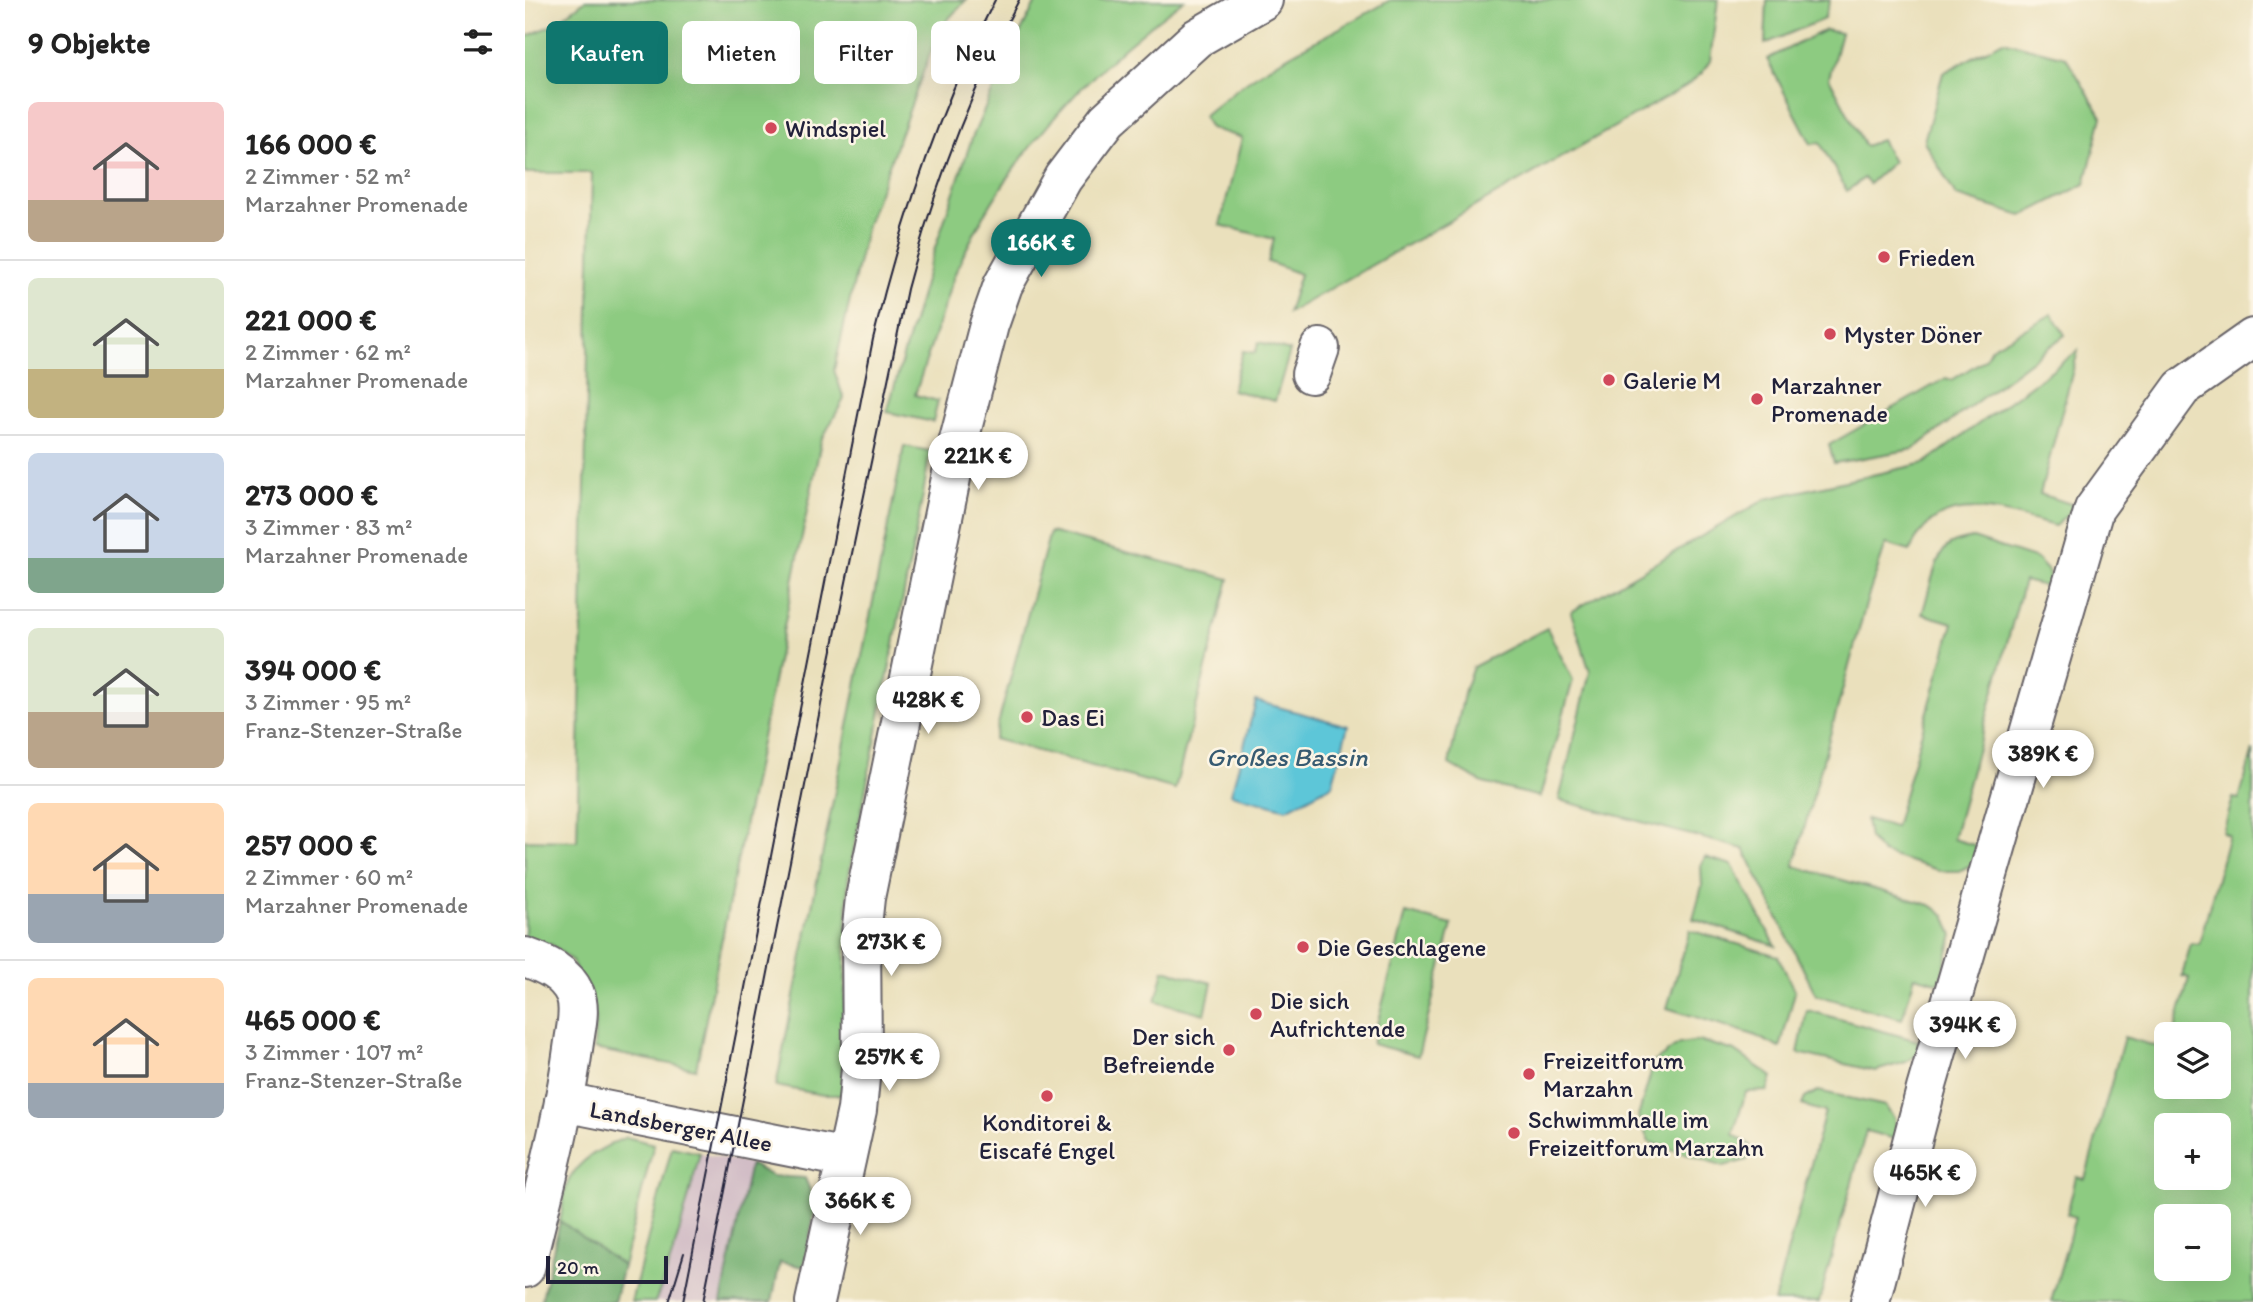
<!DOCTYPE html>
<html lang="de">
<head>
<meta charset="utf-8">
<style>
	:root { --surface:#fff; --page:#f6f6f6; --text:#222; --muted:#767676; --line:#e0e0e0; --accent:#0f766e }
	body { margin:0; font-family:Itim,sans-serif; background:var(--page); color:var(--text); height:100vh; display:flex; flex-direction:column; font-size:26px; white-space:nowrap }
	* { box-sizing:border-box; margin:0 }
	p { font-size:23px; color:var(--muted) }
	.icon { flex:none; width:38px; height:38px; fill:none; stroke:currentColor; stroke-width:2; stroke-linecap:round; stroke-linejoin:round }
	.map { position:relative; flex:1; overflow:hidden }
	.sheet { display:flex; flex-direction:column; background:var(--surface); width:525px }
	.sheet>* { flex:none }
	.top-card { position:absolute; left:21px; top:21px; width:665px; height:63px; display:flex; gap:14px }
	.fabs { position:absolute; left:1629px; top:1022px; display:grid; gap:14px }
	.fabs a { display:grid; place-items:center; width:77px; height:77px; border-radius:10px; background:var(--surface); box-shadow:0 7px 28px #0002; font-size:35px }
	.scale { position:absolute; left:21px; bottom:18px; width:122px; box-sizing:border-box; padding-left:7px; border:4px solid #22223b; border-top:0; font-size:19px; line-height:24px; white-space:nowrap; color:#22223b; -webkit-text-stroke:5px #fcf5e5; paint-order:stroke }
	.price { position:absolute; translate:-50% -60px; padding:0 16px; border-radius:24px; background:#fff; color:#222; font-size:23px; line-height:46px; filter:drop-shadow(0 2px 4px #0008) }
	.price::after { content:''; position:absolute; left:50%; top:42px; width:21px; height:16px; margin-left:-10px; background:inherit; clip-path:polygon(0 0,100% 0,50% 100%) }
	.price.active { background:var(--accent); color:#fff }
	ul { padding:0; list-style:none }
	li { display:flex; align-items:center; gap:21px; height:175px; padding:0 28px }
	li+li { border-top:2px solid var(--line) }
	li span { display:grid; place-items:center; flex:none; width:196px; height:140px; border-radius:10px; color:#555 }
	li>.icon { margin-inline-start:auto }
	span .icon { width:84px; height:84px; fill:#fffc; stroke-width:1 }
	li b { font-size:30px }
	h2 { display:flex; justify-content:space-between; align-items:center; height:84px; padding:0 28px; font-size:30px }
	.chip { padding:0 24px; border-radius:10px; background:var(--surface); box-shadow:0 7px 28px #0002; font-size:24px; line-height:63px }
	.chip.active { background:var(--accent); color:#fff }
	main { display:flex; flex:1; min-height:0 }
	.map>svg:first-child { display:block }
	.industrial { fill:#d2bdc6 }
	.green { fill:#8dcb81; stroke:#58765e; stroke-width:2; fill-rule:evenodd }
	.forest { fill:#72af6f; stroke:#4a6855; stroke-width:2 }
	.water { fill:#5dc6d8; stroke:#40748a; stroke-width:2 }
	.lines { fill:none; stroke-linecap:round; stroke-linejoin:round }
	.minor-casing { stroke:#686468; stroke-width:42 }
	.minor { stroke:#fff; stroke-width:38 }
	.tram { stroke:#22223b; stroke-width:2 }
	.poi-dot { fill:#d1495b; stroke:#fcf5e5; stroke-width:2.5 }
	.labels { text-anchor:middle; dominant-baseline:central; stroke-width:5; stroke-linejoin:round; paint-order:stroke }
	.poi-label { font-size:24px; fill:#22223b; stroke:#fcf5e5; text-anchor:start }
	.street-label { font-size:24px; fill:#22223b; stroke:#fcf5e5 }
	.water-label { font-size:26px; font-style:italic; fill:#375b72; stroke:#fcf5e5 }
</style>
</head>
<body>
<main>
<section class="sheet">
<h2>9 Objekte<svg class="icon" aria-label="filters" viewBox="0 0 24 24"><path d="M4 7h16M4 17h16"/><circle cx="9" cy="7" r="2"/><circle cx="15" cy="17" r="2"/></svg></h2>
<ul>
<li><span style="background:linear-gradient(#f6c9c9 70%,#b9a48a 0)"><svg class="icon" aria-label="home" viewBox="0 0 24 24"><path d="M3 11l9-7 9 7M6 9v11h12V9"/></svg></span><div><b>166 000 €</b><p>2 Zimmer · 52 m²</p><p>Marzahner Promenade</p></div></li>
<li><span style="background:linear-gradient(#dfe7d0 65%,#c2b280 0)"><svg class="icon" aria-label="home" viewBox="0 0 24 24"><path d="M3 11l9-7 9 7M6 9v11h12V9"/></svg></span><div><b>221 000 €</b><p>2 Zimmer · 62 m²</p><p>Marzahner Promenade</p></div></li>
<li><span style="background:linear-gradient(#c9d6e8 75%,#7fa58c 0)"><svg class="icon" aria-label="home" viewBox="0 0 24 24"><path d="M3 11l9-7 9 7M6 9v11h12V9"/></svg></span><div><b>273 000 €</b><p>3 Zimmer · 83 m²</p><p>Marzahner Promenade</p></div></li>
<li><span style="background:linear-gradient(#dfe7d0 60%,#b9a48a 0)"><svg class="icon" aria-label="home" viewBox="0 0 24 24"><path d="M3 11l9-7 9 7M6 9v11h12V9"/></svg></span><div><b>394 000 €</b><p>3 Zimmer · 95 m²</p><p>Franz-Stenzer-Straße</p></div></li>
<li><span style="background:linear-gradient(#ffd9b3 65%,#9aa5b1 0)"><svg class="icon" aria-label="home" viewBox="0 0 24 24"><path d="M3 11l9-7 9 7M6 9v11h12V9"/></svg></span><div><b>257 000 €</b><p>2 Zimmer · 60 m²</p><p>Marzahner Promenade</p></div></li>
<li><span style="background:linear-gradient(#ffd9b3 75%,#9aa5b1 0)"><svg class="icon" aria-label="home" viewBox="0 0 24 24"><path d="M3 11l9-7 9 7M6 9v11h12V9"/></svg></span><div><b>465 000 €</b><p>3 Zimmer · 107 m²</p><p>Franz-Stenzer-Straße</p></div></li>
</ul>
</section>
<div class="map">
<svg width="1728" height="1302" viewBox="0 0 1728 1302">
	<rect width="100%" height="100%" fill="#fcf5e5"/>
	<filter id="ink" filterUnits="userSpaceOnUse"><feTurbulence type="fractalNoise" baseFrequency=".0143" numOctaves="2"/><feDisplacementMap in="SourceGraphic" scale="14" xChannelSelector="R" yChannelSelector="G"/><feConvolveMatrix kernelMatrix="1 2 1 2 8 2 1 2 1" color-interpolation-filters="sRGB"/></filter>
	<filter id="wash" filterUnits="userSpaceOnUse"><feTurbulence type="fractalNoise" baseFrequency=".00686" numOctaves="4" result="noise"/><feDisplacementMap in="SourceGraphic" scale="28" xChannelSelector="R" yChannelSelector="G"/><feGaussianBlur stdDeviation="1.57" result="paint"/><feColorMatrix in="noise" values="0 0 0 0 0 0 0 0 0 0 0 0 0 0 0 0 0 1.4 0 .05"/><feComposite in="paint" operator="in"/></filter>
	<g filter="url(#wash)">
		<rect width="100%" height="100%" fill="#eae0bc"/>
		<polygon class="industrial" points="175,1153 225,1164 196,1302 130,1302 157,1221"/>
		<g class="green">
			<polygon points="61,0 441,0 414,29 342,225 309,370 319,399 296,441 171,1069 69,1049 70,1012 47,961 27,945 0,937 0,840 52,841 67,173 0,173 0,37 28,25"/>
			<path d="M512 0H659C562 71 481 158 432 269 426 281 423 296 418 309 409 338 399 366 390 395L413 401 408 422 362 412 405 263 447 138 478 67Z"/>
			<path d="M865 0H1193L1185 61 1177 73 1161 86 763 313 775 274 743 262 749 239 695 225 717 138 685 128 678 116C697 100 717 84 738 71 779 45 824 25 865 0Z"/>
			<polygon points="1242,0 1305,0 1299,19 1240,44"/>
			<polygon points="1300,30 1316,33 1304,78 1340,146 1356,140 1368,162 1344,184 1339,178 1322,191 1295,143 1286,144 1242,59"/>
			<polygon points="1478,41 1541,57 1577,117 1560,184 1497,216 1431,196 1399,141 1418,73"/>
			<polygon points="1527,314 1540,335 1389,449 1309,463 1304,445 1421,378 1427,380 1460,359 1466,348"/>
			<polygon points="734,342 765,351 750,401 707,390 718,351 730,353"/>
			<path d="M1553 351 1515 494 1552 506 1530 526C1479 513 1412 486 1385 551L1361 544 1343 597 1269 866 1405 905 1420 915 1428 935 1415 983 1390 976 1377 1019 1291 995 1219 849 1034 800 1065 672 1046 612 1241 499 1400 463Z"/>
			<polygon points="379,446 405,451 398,495 323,880 317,1095 298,1095 251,1086"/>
			<polygon points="525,532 704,579 650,789 469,739"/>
			<path d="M1448 538 1512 559 1523 571 1527 588 1499 581 1428 839 1456 847 1450 863 1434 871H1416L1357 853 1344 838 1341 819 1370 827 1428 623 1397 614C1403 597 1409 560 1421 548 1428 541 1438 540 1448 538Z"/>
			<polygon points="1022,628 1048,680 1015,797 958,783 924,764 940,689 948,667"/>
			<path d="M1728 750V1302H1526L1550 1217 1542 1214 1551 1177 1560 1179 1599 1037 1641 1049 1642 1087H1694V1034H1649L1664 978 1657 976 1666 943 1674 944 1704 835 1698 833 1708 798 1714 799ZM1642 1125H1694V1178H1642ZM1642 1216H1694V1269H1642Z"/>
			<polygon points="1180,857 1207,865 1251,946 1168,919 1177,886 1176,866"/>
			<polygon points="881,913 927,925 893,1056 847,1044"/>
			<polygon points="1165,930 1253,956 1270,992 1255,1048 1229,1035 1142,1008"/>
			<polygon points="639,970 687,983 680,1014 631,1001"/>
			<polygon points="1282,1010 1397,1042 1393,1054 1381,1062 1350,1071 1273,1053"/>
			<polygon points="1175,1041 1210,1051 1247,1077 1242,1091 1221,1092 1208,1134 1225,1145 1222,1160 1199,1166 1124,1142 1113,1117 1129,1062 1154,1044"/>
			<polygon points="1293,1091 1360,1106 1369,1118 1374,1140 1341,1131 1294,1302 1249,1302 1300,1112 1277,1105 1280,1098"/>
			<path d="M101 1137 129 1144 98 1266 35 1221C38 1209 38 1193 43 1182 54 1158 79 1147 101 1137Z"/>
			<path d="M147 1147 175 1153C162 1203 150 1255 130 1302H106Z"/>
		</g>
		<g class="forest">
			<polygon points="225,1164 247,1176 280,1178 291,1205 279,1267 255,1262 247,1302 196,1302"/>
			<polygon points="35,1221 98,1266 89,1302 16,1302"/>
		</g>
		<polygon class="water" points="731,701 823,726 807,785 762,809 706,794"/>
	</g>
	<g filter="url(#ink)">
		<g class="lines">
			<defs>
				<g id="minor">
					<polyline points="786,374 795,348"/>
					<path d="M0 957C20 964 41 973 50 994 56 1009 51 1027 49 1042 39 1118 18 1193 0 1268"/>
					<polyline points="39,1102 321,1158"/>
					<polyline points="290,1302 332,1110 337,1058 336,935 340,898 433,444 464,325 478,285 538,178 582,120 672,38 738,0"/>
					<polyline points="1345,1302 1401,1089 1569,509 1657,388 1728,338"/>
				</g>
			</defs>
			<use href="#minor" class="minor-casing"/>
			<use href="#minor" class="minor"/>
			<g class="tram">
				<polyline points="144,1302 159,1253"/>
				<path d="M158 1302 348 339C376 221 414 108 470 0"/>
				<path d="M178 1302 304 664 382 289C409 188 445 92 494 0"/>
			</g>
		</g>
	</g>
	<g class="poi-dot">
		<circle cx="246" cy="128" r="7"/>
		<circle cx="1359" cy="257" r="7"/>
		<circle cx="1305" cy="334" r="7"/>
		<circle cx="1084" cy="380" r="7"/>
		<circle cx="1232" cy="399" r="7"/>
		<circle cx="502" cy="717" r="7"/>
		<circle cx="778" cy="947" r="7"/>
		<circle cx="731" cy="1014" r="7"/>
		<circle cx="704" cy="1050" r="7"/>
		<circle cx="1004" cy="1074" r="7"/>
		<circle cx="522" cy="1096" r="7"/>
		<circle cx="989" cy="1133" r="7"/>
	</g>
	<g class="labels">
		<g class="poi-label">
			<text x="260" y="128">Windspiel</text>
			<text x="1373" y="257">Frieden</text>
			<text x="1319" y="334">Myster Döner</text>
			<text x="1098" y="380">Galerie M</text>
			<text x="1246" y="385">Marzahner<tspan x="1246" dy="28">Promenade</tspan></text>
			<text x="516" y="717">Das Ei</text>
			<text x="792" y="947">Die Geschlagene</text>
			<text x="745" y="1000">Die sich<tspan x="745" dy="28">Aufrichtende</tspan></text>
			<text x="690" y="1036" text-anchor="end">Der sich<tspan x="690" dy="28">Befreiende</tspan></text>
			<text x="1018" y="1060">Freizeitforum<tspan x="1018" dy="28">Marzahn</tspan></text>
			<text x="1003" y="1119">Schwimmhalle im<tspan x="1003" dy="28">Freizeitforum Marzahn</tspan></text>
			<text x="522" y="1122" text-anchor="middle">Konditorei &amp;<tspan x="522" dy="28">Eiscafé Engel</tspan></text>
		</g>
		<g class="street-label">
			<text transform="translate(156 1126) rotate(11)">Landsberger Allee</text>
		</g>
		<g class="water-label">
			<text x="762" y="757">Großes Bassin</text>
		</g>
	</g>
</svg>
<div class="fabs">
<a><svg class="icon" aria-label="layers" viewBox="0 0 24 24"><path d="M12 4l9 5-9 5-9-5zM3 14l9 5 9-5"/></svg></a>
<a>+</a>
<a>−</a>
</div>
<div class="scale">20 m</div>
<b class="price active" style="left:516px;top:279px">166K €</b>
<b class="price" style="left:453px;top:492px">221K €</b>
<b class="price" style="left:403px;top:736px">428K €</b>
<b class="price" style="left:1518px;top:790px">389K €</b>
<b class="price" style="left:366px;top:978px">273K €</b>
<b class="price" style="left:1440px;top:1061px">394K €</b>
<b class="price" style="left:364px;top:1093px">257K €</b>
<b class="price" style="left:1400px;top:1209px">465K €</b>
<b class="price" style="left:335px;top:1237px">366K €</b>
<div class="top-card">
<a class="chip active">Kaufen</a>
<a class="chip">Mieten</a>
<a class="chip">Filter</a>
<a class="chip">Neu</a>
</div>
</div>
</main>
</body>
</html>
